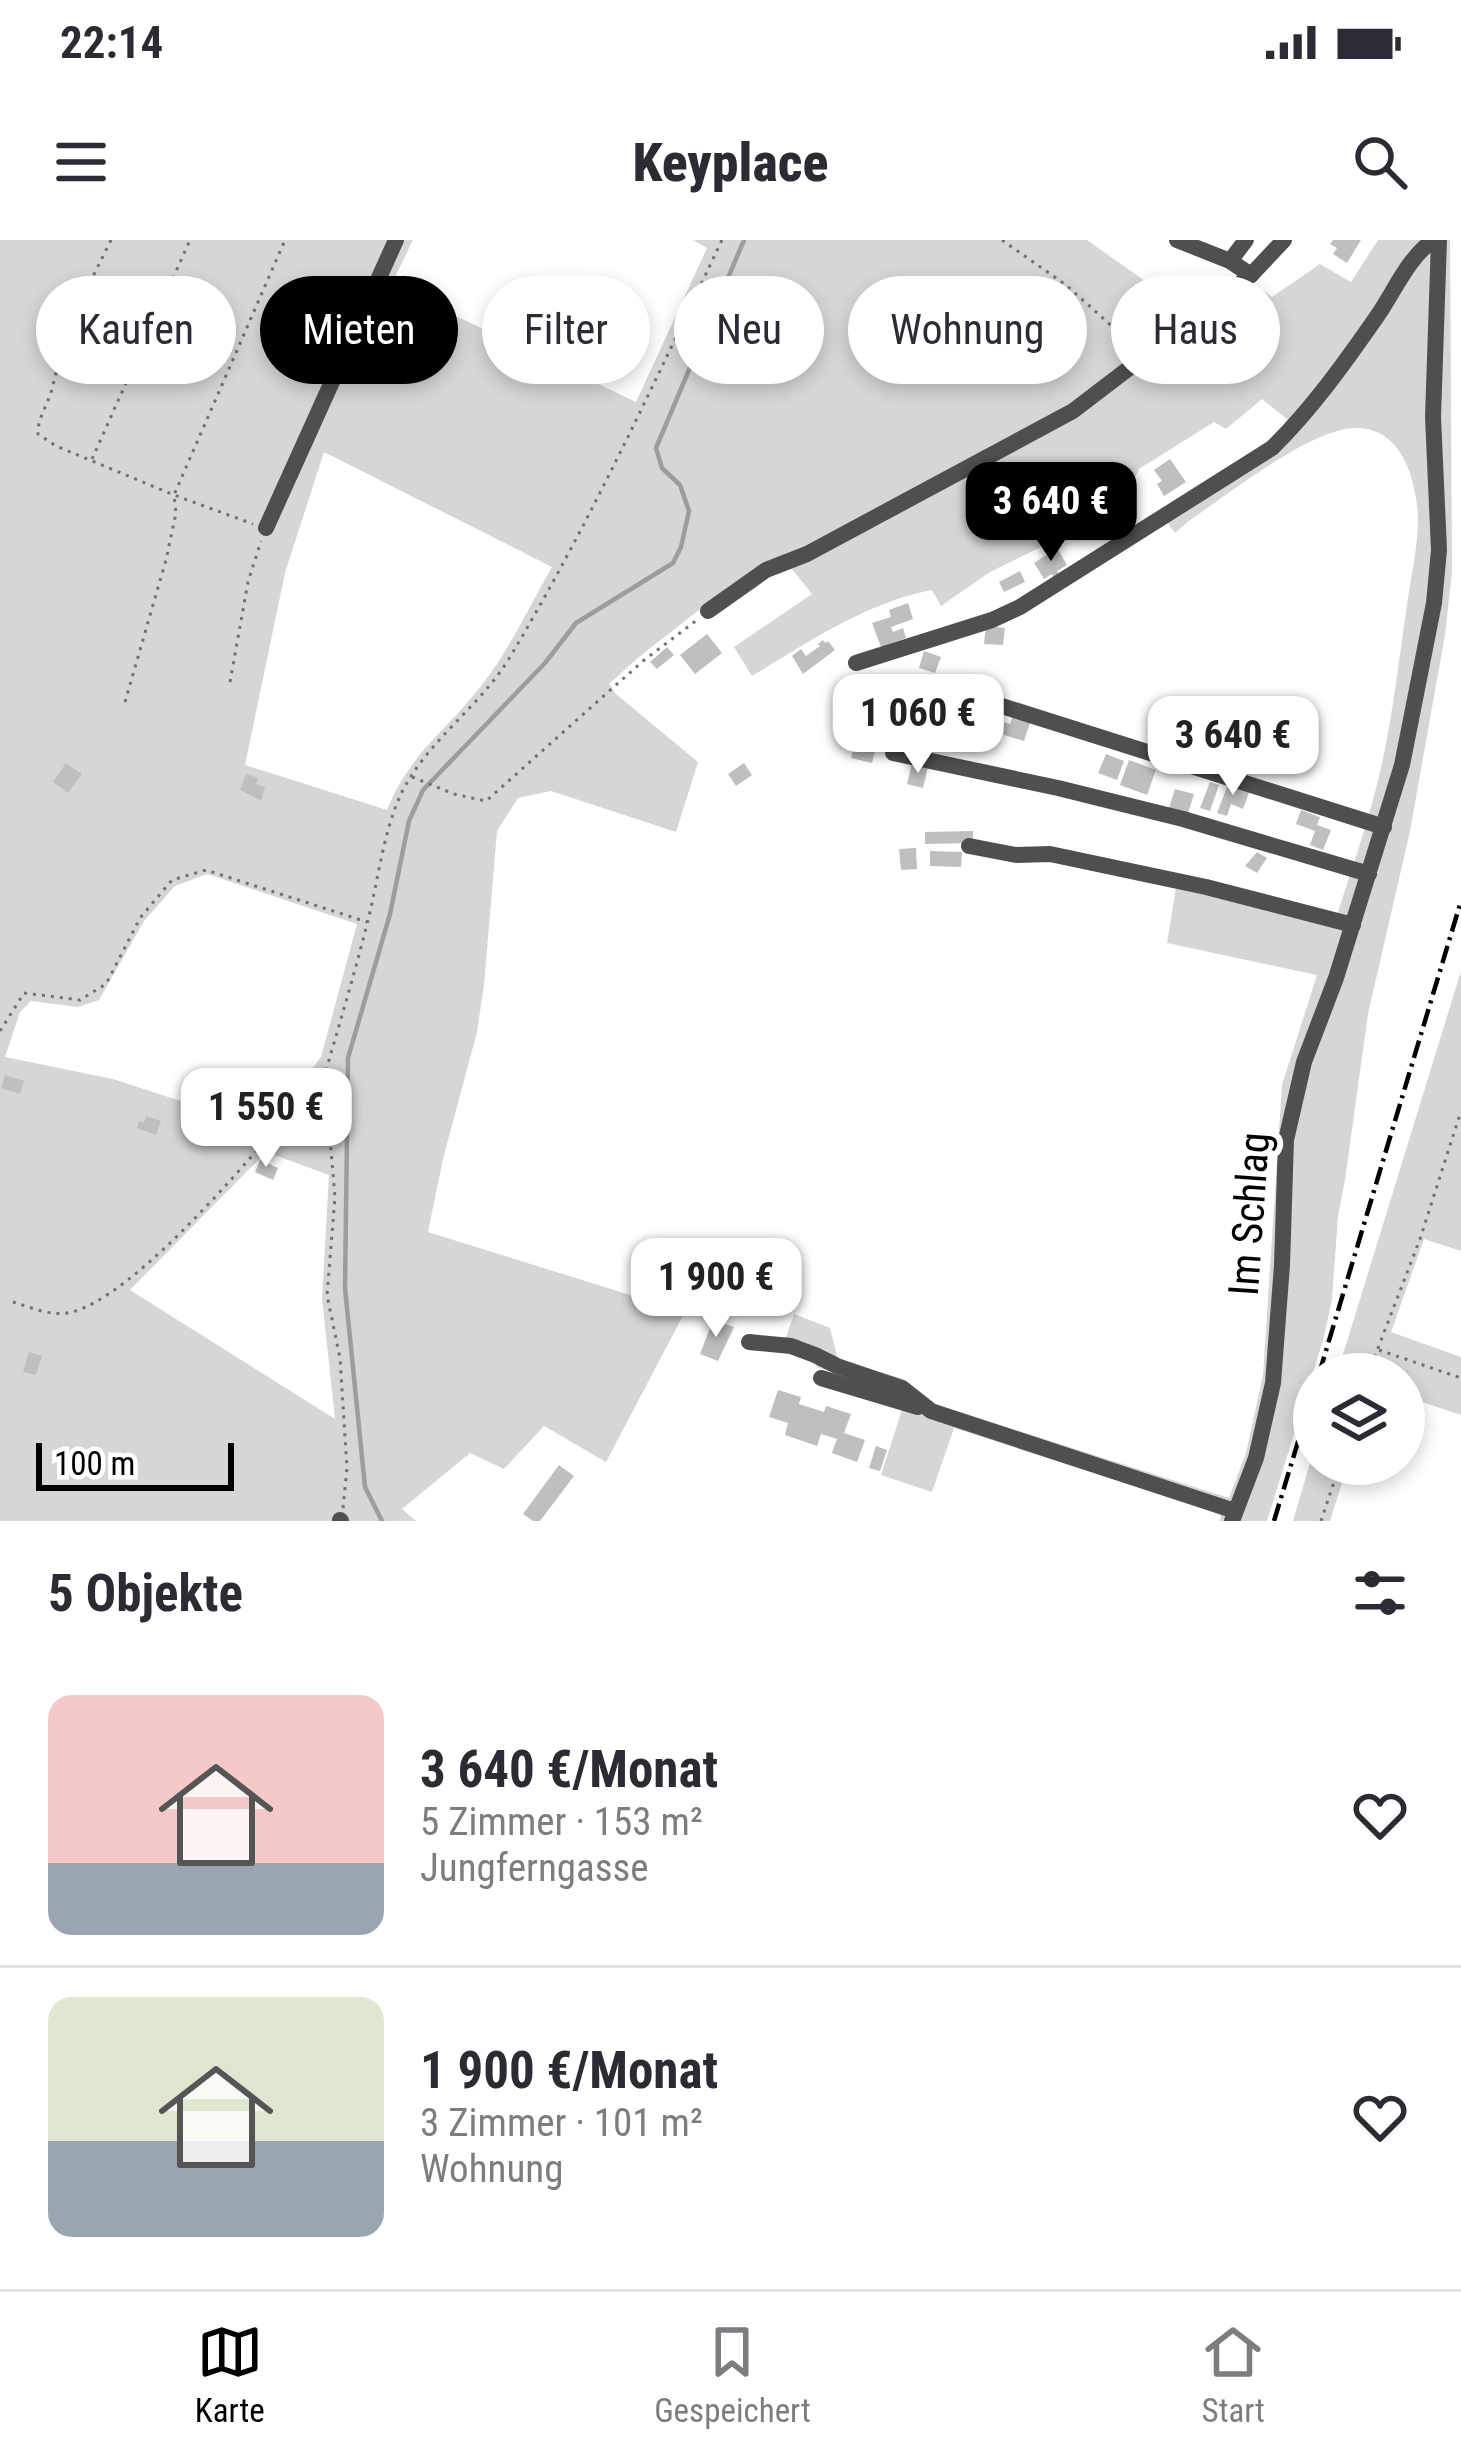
<!DOCTYPE html>
<html lang="de">
<head>
<meta charset="utf-8">
<style>
	:root { --surface:#fff; --page:#f2f2f3; --text:#2b2b33; --muted:#7c7c81; --line:#e1e1e2; --accent:#000 }
	body { margin:0; font-family:"Roboto Condensed",sans-serif; background:var(--page); color:var(--text); height:100vh; display:flex; flex-direction:column; font-size:45px; white-space:nowrap }
	* { box-sizing:border-box; margin:0 }
	p { font-size:39px; color:var(--muted) }
	.icon { flex:none; width:66px; height:66px; fill:none; stroke:currentColor; stroke-width:2; stroke-linecap:round; stroke-linejoin:round }
	.map { position:relative; height:1281px; overflow:hidden }
	.side { display:flex; flex-direction:column; background:var(--surface); flex:1 }
	.side>* { flex:none }
	.guide { position:absolute; left:36px; top:36px; width:1389px; height:108px; display:flex; gap:24px }
	.tools { position:absolute; left:1293px; top:1113px; display:grid; gap:24px }
	.tools a { display:grid; place-items:center; width:132px; height:132px; border-radius:50%; background:var(--surface); box-shadow:0 6px 18px #0003; font-size:60px }
	.scale { position:absolute; left:36px; bottom:30px; width:198px; box-sizing:border-box; padding-left:12px; border:6px solid #000; border-top:0; font-size:33px; line-height:42px; white-space:nowrap; color:#000; -webkit-text-stroke:9px #fff; paint-order:stroke }
	.price { position:absolute; translate:-50% -102px; padding:0 27px; border-radius:24px; background:#fff; color:#222; font-size:39px; line-height:78px; filter:drop-shadow(0 3px 6px #0008) }
	.price::after { content:''; position:absolute; left:50%; top:72px; width:36px; height:27px; margin-left:-18px; background:inherit; clip-path:polygon(0 0,100% 0,50% 100%) }
	.price.current { background:var(--accent); color:#fff }
	ul { padding:0; list-style:none }
	li { display:flex; align-items:center; gap:36px; height:300px; padding:0 48px }
	li+li { border-top:3px solid var(--line) }
	li span { display:grid; place-items:center; flex:none; width:336px; height:240px; border-radius:24px; color:#555 }
	li>.icon { margin-inline-start:auto }
	span .icon { width:144px; height:144px; fill:#fffc; stroke-width:1 }
	li b { font-size:51px }
	h2 { display:flex; justify-content:space-between; align-items:center; height:144px; padding:0 48px; font-size:51px }
	.tag { padding:0 42px; border-radius:54px; background:var(--surface); box-shadow:0 6px 18px #0003; font-size:42px; line-height:108px }
	.tag.current { background:var(--accent); color:#fff }
	.status { display:flex; justify-content:space-between; align-items:center; height:84px; padding:0 60px; background:var(--surface); direction:ltr }
	.status svg { height:33px; fill:currentColor }
	header { display:flex; justify-content:space-between; align-items:center; height:156px; padding:0 48px; background:var(--surface); font-size:54px; font-weight:800 }
	.dock { display:flex; justify-content:space-around; align-items:center; height:168px; border-top:3px solid var(--line); background:var(--surface); font-size:33px; color:var(--muted) }
	.dock a { display:grid; justify-items:center; gap:6px }
	.dock .current { color:var(--accent) }
	.map>svg:first-child { display:block }
	.green { fill:#d6d6d6; fill-rule:evenodd }
	.lines { fill:none; stroke-linecap:round; stroke-linejoin:round }
	.stream { stroke:#9d9d9d; stroke-width:4.5 }
	.building { fill:#bfbfbf }
	.path { stroke:#717171; stroke-width:3; stroke-dasharray:3 6; stroke-linecap:butt }
	.minor { stroke:#4f4f4f; stroke-width:16 }
	.rail { stroke:#000; stroke-width:4.5; stroke-dasharray:18 6 3 6; stroke-linecap:butt }
	.labels { text-anchor:middle; dominant-baseline:central; stroke-width:12; stroke-linejoin:round; paint-order:stroke }
	.street-label { font-size:42px; fill:#000; stroke:#fff }
</style>
</head>
<body>
<div class="status"><b>22:14</b><svg viewBox="0 0 49 12"><path d="M0 12V9h3v3zM5 12V6h3v6zM10 12V3h3v9zM15 12V0h3v12zM26 1h20v11H26zM47 4h2v5h-2z"/></svg></div>
<header><svg class="icon" aria-label="menu" viewBox="0 0 24 24"><path d="M4 6h16M4 12h16M4 18h16"/></svg>Keyplace<svg class="icon" aria-label="search" viewBox="0 0 24 24"><circle cx="10" cy="10" r="6"/><path d="M15 15l6 6"/></svg></header>
<div class="map">
<svg width="1461" height="1281" viewBox="0 0 1461 1281">
	<rect width="100%" height="100%" fill="#fff"/>
	<g class="green">
		<path d="M0 0H413L391 45 636 162 707 8 693 0H1087L1190 73 1241 35 1272 57 1320 24 1351 42 1378 0H1450L1452 332 1445 395 1410 591 1368 774 1345 940 1338 976 1332 1059 1324 1097 1267 1281H1220L1221 1274 954 1188 932 1252 881 1235 906 1157 816 1127 817 1119 782 1109 794 1074 830 1088 838 1120 904 1139 938 1165 1229 1258 1246 1213 1263 1135 1282 845 1317 735 1167 703 1176 648 1334 685C1350 633 1369 581 1381 528 1393 474 1399 419 1407 365 1411 335 1421 294 1417 265 1413 230 1398 188 1356 188 1311 188 1229 254 1190 280L1175 293 1165 279 1297 187 1262 159 1226 189 1214 182 1139 229 1120 268 990 332 941 366 932 350C867 362 809 402 752 436L734 407 812 354 784 319 731 345 639 417 609 444 616 454 698 522 676 592 551 551 518 558 497 591 484 745 477 792 443 919 428 992 659 1064 707 1030 606 1222 544 1186 504 1229 470 1213 402 1269 416 1281H0ZM324 212 552 327C530 365 511 407 484 442 448 490 411 511 387 570L245 525 285 333ZM207 634 357 684 321 817 267 889 113 839 5 817 20 772 31 761 78 767 99 760 144 681 175 646ZM266 912 329 935 322 1058 335 1179 130 1050Z"/>
		<polygon points="1461,731 1461,1011 1424,999 1391,1092 1461,1117 1461,1175 1404,1156 1404,1134 1337,1134"/>
		<polygon points="1314,1209 1314,1224 1348,1224 1330,1281 1293,1281"/>
	</g>
	<g class="lines">
		<polyline class="stream" points="382,1281 365,1247 345,1048 348,818 390,674 409,581 423,550 545,423 576,383 673,323 681,307 689,271 680,245 662,228 656,208 744,0"/>
	</g>
	<g class="building">
		<polygon points="1333,0 1361,0 1347,23 1333,14 1337,8 1330,4"/>
		<polygon points="1170,219 1186,242 1164,256 1157,244 1162,241 1154,230"/>
		<polygon points="1057,308 1067,325 1057,331 1059,335 1054,338 1052,334 1044,339 1034,323"/>
		<polygon points="1020,331 1025,342 1004,352 999,342"/>
		<polygon points="908,363 913,379 891,387 893,392 903,388 906,398 881,407 872,383 891,377 889,370"/>
		<polygon points="986,386 1005,388 1003,405 984,404"/>
		<polygon points="707,394 722,413 695,434 680,415"/>
		<polygon points="823,400 825,403 828,401 835,410 803,434 792,416 801,409 806,416 820,406 818,404"/>
		<polygon points="667,407 674,415 657,429 650,422"/>
		<polygon points="924,411 941,417 935,433 919,428"/>
		<polygon points="869,441 895,455 890,464 886,462 879,476 860,466 865,457 861,455"/>
		<polygon points="1193,463 1228,478 1220,498 1198,489 1195,496 1182,490"/>
		<polygon points="980,465 991,468 985,490 973,487"/>
		<polygon points="1013,475 1031,480 1024,501 1001,494 1004,482 1010,484"/>
		<polygon points="862,503 876,507 872,523 851,518 854,506 861,508"/>
		<polygon points="1106,514 1124,521 1117,540 1098,533"/>
		<polygon points="1129,520 1156,530 1147,555 1120,545"/>
		<polygon points="66,523 82,534 68,553 53,542"/>
		<polygon points="744,523 752,535 736,546 728,534"/>
		<polygon points="912,523 928,527 923,548 907,544"/>
		<polygon points="246,534 258,538 256,544 265,547 261,561 240,550"/>
		<polygon points="1210,542 1219,545 1210,571 1200,568"/>
		<polygon points="1229,542 1250,550 1243,569 1231,564 1227,576 1217,573"/>
		<polygon points="1175,549 1194,554 1188,573 1169,568"/>
		<polygon points="1301,570 1320,577 1317,585 1331,590 1323,610 1310,605 1315,591 1296,584"/>
		<polygon points="973,591 973,603 925,604 925,592"/>
		<polygon points="916,608 917,629 901,630 899,609"/>
		<polygon points="930,611 962,612 961,627 930,626"/>
		<polygon points="1257,612 1267,618 1257,633 1245,626"/>
		<polygon points="5,835 24,841 20,854 1,848"/>
		<polygon points="146,876 161,881 156,895 137,888 139,881 144,883"/>
		<polygon points="260,920 278,928 273,940 255,932"/>
		<polygon points="736,1041 752,1048 746,1063 729,1056"/>
		<polygon points="713,1080 734,1087 718,1121 700,1114"/>
		<polygon points="29,1112 42,1116 36,1135 23,1132"/>
		<polygon points="778,1150 801,1157 799,1164 824,1172 826,1166 851,1174 844,1193 865,1200 857,1222 832,1213 837,1199 821,1194 817,1206 785,1195 788,1183 769,1177"/>
		<polygon points="876,1206 887,1210 880,1231 869,1228"/>
		<polygon points="559,1225 574,1236 540,1281 533,1281 523,1274"/>
	</g>
	<g class="lines">
		<g class="path">
			<polyline points="111,0 67,89 51,153 39,182 38,194 56,206 174,255 253,284"/>
			<polyline points="1002,0 1066,45 1135,107"/>
			<polyline points="92,219 190,0"/>
			<polyline points="230,442 248,342 261,301"/>
			<polyline points="125,462 166,320 176,273 174,255 285,0"/>
			<polyline points="412,537 454,554 486,561 643,421 697,380"/>
			<polyline points="0,791 24,753 80,760 106,744 140,678 172,640 206,630 367,682"/>
			<path d="M13 1062C30 1067 49 1076 67 1073 133 1063 271 896 314 841L325 834"/>
			<polyline points="1379,1110 1461,1138"/>
			<polyline points="1368,1134 1420,999 1461,871"/>
			<path d="M343 1268 347 1228 340 1118 327 1055 335 957 329 887V843L325 834C340 782 356 729 369 676 379 635 384 589 402 552 428 500 480 467 510 417 590 283 655 141 722 0"/>
			<polyline points="1321,1281 1340,1224"/>
		</g>
		<g class="minor">
			<polyline points="1177,0 1230,21 1251,35"/>
			<polyline points="1230,21 1246,0"/>
			<polyline points="266,288 396,0"/>
			<polyline points="708,371 766,330 807,314 1073,171 1251,35 1284,0"/>
			<path d="M856 423 992 380 1020 367 1272 208C1312 169 1346 121 1378 75 1395 50 1409 16 1434 0"/>
			<polyline points="967,455 1384,587"/>
			<polyline points="893,513 1058,548 1183,579 1369,634"/>
			<polyline points="969,606 1016,615 1050,614 1206,647 1353,685"/>
			<polyline points="749,1102 791,1106 815,1115 837,1126 902,1148 931,1171 1235,1271"/>
			<polyline points="821,1138 918,1167"/>
			<polyline points="340,1280 341,1281"/>
			<polyline points="1232,1281 1256,1218 1273,1143 1282,1025 1286,900 1304,822 1336,738 1402,525 1434,363 1439,310 1433,177 1439,0"/>
		</g>
		<g class="rail">
			<polyline points="1319,1134 1461,661"/>
			<polyline points="1274,1281 1314,1149"/>
		</g>
	</g>
	<g class="labels">
		<g class="street-label">
			<text transform="translate(1249 974) rotate(-86)">Im Schlag</text>
		</g>
	</g>
</svg>
<div class="tools">
<a><svg class="icon" aria-label="layers" viewBox="0 0 24 24"><path d="M12 4l9 5-9 5-9-5zM3 14l9 5 9-5"/></svg></a>
</div>
<div class="scale">100 m</div>
<b class="price current" style="left:1051px;top:324px">3 640 €</b>
<b class="price" style="left:918px;top:536px">1 060 €</b>
<b class="price" style="left:1233px;top:558px">3 640 €</b>
<b class="price" style="left:266px;top:930px">1 550 €</b>
<b class="price" style="left:716px;top:1100px">1 900 €</b>
<div class="guide">
<a class="tag">Kaufen</a>
<a class="tag current">Mieten</a>
<a class="tag">Filter</a>
<a class="tag">Neu</a>
<a class="tag">Wohnung</a>
<a class="tag">Haus</a>
</div>
</div>
<section class="side">
<h2>5 Objekte<svg class="icon" aria-label="filters" viewBox="0 0 24 24"><path d="M4 7h16M4 17h16"/><circle cx="9" cy="7" r="2"/><circle cx="15" cy="17" r="2"/></svg></h2>
<ul>
<li><span style="background:linear-gradient(#f6c9c9 70%,#9aa5b1 0)"><svg class="icon" aria-label="home" viewBox="0 0 24 24"><path d="M3 11l9-7 9 7M6 9v11h12V9"/></svg></span><div><b>3 640 €/Monat</b><p>5 Zimmer · 153 m²</p><p>Jungferngasse</p></div><svg class="icon" aria-label="heart" viewBox="0 0 24 24"><path d="M12 20l-8-8c-3-5 5-10 8-4 3-6 11-1 8 4z"/></svg></li>
<li><span style="background:linear-gradient(#dfe7d0 60%,#9aa5b1 0)"><svg class="icon" aria-label="home" viewBox="0 0 24 24"><path d="M3 11l9-7 9 7M6 9v11h12V9"/></svg></span><div><b>1 900 €/Monat</b><p>3 Zimmer · 101 m²</p><p>Wohnung</p></div><svg class="icon" aria-label="heart" viewBox="0 0 24 24"><path d="M12 20l-8-8c-3-5 5-10 8-4 3-6 11-1 8 4z"/></svg></li>
</ul>
</section>
<nav class="dock">
<a class="current"><svg class="icon" aria-label="map" viewBox="0 0 24 24"><path d="M3 6l6-2 6 2 6-2v14l-6 2-6-2-6 2zM9 4v14M15 6v14"/></svg>Karte</a>
<a><svg class="icon" aria-label="saved" viewBox="0 0 24 24"><path d="M7 4h10v16l-5-4-5 4z"/></svg>Gespeichert</a>
<a><svg class="icon" aria-label="home" viewBox="0 0 24 24"><path d="M3 11l9-7 9 7M6 9v11h12V9"/></svg>Start</a>
</nav>
</body>
</html>
